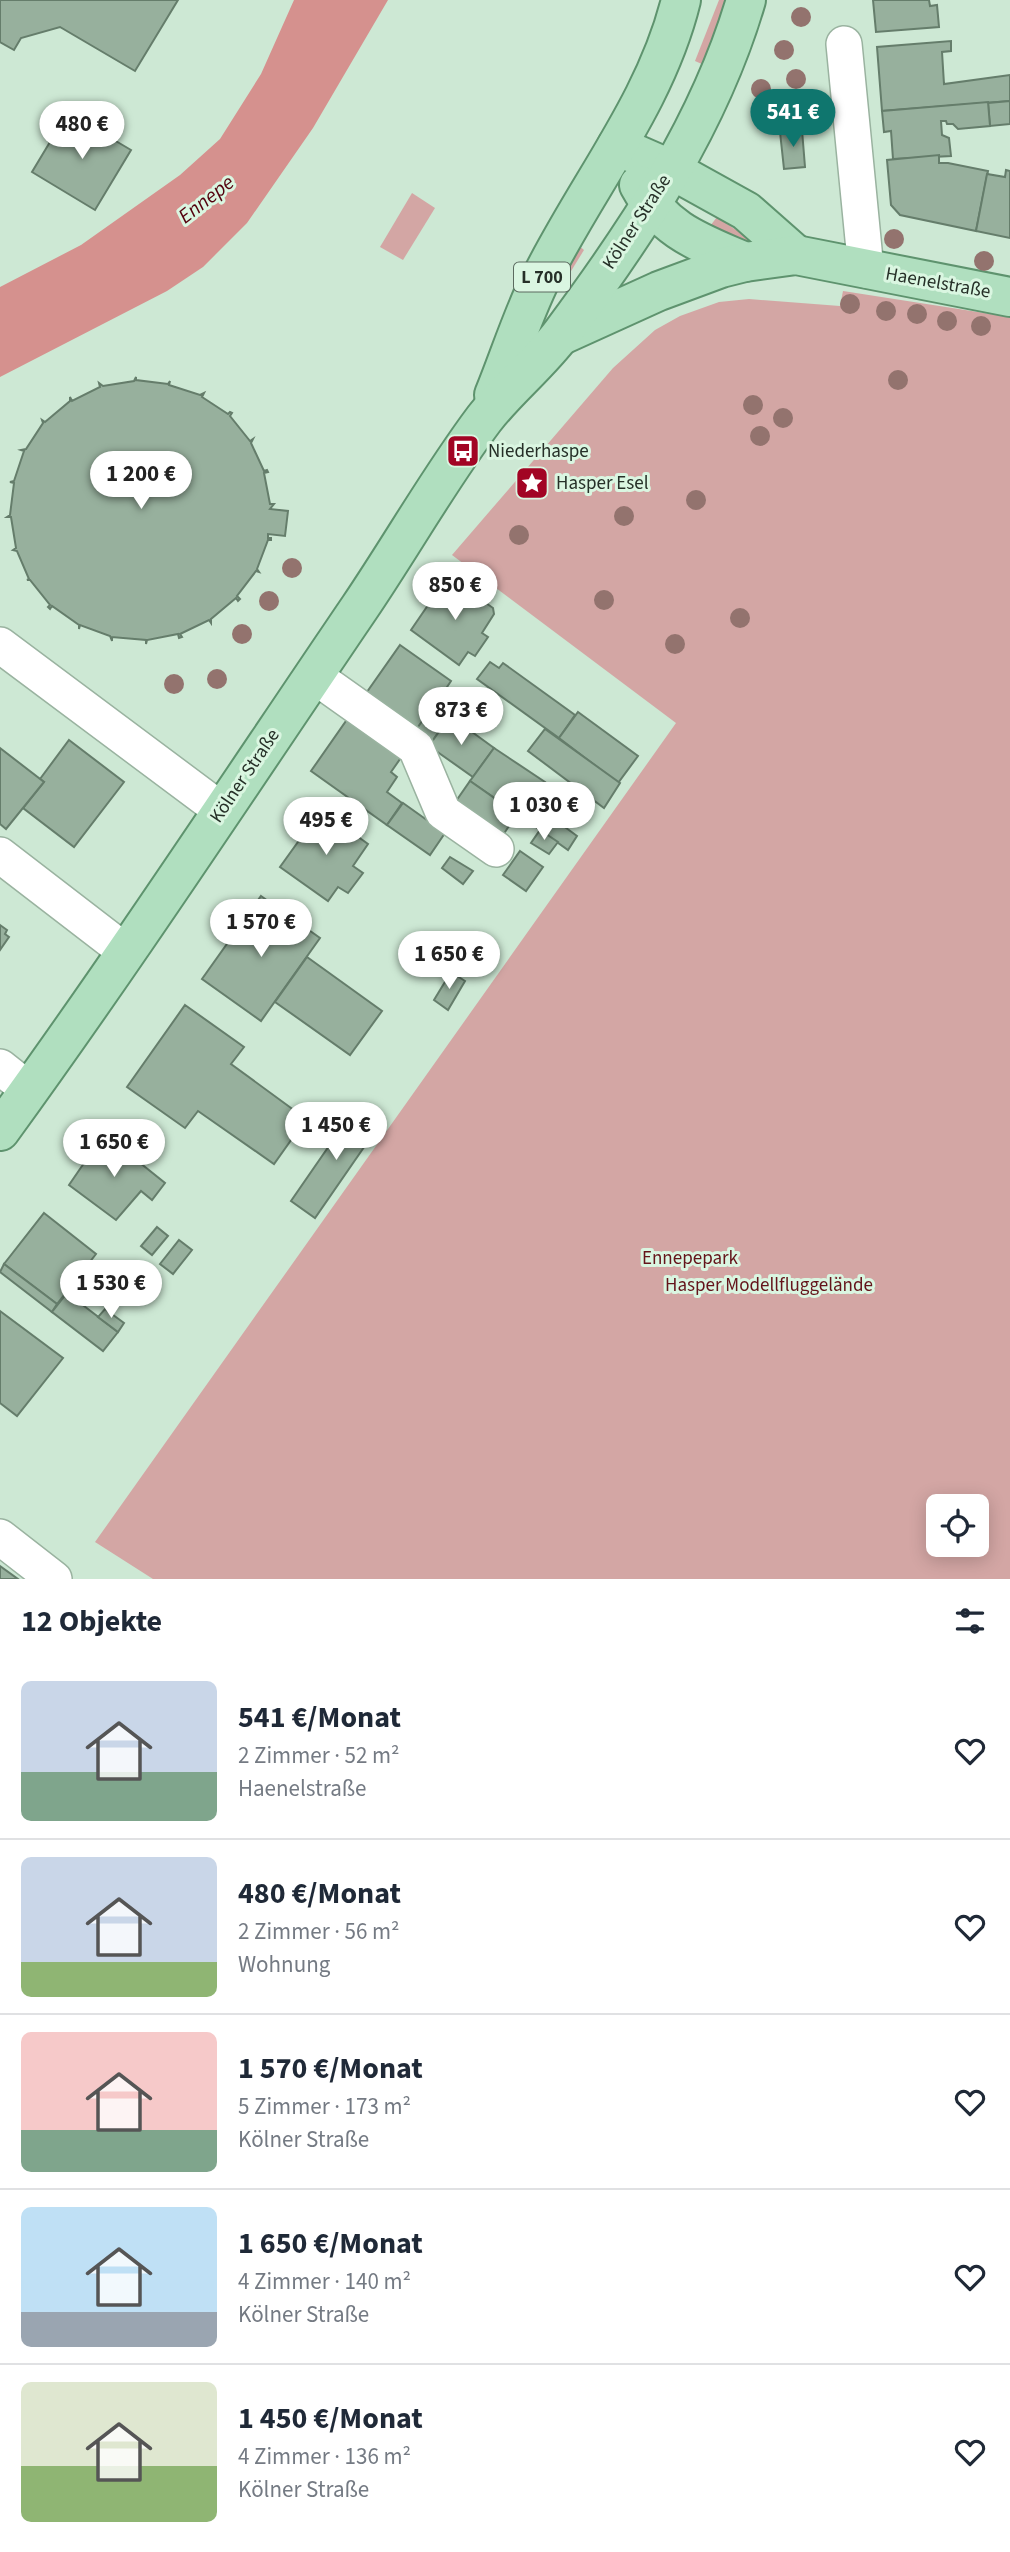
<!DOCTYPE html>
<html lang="de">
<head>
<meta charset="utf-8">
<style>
	:root { --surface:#fff; --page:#f6f6f7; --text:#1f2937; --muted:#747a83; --line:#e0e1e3; --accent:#0f766e }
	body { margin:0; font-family:"Source Sans 3",sans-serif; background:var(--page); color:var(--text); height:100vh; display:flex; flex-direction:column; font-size:26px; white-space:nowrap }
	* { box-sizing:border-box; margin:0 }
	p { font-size:23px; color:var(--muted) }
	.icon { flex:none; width:38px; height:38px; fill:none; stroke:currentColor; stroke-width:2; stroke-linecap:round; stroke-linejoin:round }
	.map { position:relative; height:1579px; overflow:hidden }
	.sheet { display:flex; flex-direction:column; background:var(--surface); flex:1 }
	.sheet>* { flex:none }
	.buttons { position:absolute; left:926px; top:1494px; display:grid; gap:14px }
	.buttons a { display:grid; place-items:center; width:63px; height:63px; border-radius:10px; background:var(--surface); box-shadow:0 4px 18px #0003; font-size:35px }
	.price { position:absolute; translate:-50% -60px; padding:0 16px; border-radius:24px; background:#fff; color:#222; font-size:23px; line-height:46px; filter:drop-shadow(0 2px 4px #0008) }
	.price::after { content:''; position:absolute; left:50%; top:42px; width:21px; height:16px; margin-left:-10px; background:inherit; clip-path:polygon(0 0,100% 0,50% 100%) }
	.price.active { background:var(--accent); color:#fff }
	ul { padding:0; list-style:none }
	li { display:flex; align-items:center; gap:21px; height:175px; padding:0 21px }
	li+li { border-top:2px solid var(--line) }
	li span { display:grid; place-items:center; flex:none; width:196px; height:140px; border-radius:10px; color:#555 }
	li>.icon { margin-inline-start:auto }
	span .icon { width:84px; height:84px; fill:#fffc; stroke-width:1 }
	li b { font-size:30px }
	h2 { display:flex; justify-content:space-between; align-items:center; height:84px; padding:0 21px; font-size:30px }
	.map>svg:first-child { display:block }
	.green { fill:#d3a6a4; fill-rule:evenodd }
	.water { fill:#d5918e }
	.building { fill:#97b09d; stroke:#657d6b; stroke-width:2 }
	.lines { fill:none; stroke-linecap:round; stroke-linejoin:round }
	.minor-casing { stroke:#9ab3a0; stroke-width:38 }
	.major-casing { stroke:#5e936e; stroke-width:42 }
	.minor { stroke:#fff; stroke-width:35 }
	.major { stroke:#b0dfbf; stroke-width:38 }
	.tree { fill:#93736e }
	.labels { text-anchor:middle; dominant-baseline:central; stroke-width:6; stroke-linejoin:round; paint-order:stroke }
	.shield { fill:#daf6e1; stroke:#5c6b60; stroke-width:2 }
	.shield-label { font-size:18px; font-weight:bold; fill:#263028 }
	.street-label { font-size:19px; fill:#263028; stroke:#daf6e1 }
	.poi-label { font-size:19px; fill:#263028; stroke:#daf6e1; text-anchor:start }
	.park-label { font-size:19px; fill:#64141a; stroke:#daf6e1 }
	.water-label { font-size:21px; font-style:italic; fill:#53000d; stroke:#daf6e1 }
</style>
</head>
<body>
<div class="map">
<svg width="1010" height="1579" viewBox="0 0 1010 1579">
	<rect width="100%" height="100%" fill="#cde8d4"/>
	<g class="green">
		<polygon points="719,0 728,0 704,65 695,61"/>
		<polygon points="412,193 435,208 403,260 380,247"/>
		<polygon points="717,217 736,230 765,240 764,250 707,230"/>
		<polygon points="578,245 584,250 560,289 556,290"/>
		<path d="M843 291 1010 317V1579H153L95 1542 676 723 452 555 613 368 655 330 680 316 719 302 749 299 840 306ZM938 1507H976V1545H938Z"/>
	</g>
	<polygon class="water" points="294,0 388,0 313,128 247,223 203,267 167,291 0,377 0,287 81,245 180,175 220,139 261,74"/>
	<g class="building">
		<polygon points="0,0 178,0 135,71 60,27 21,38 14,50 0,42"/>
		<polygon points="873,0 929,0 930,6 937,5 939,27 876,32"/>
		<polygon points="951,41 951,51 942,52 944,84 1010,75 1010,101 882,111 877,47"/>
		<polygon points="1010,101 1010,124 990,126 988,103"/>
		<polygon points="988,102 990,126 958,129 953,124 947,124 946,121 941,121 942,135 949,138 951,156 893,159 891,131 884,132 882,111"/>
		<polygon points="68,112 109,133 109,137 131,150 95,210 32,172"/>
		<polygon points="802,130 805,167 784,169 780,132"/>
		<polygon points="939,155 939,163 948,163 988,171 976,231 900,215 891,205 887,160"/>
		<polygon points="1006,170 1010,171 1010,238 976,231 987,174 1005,177"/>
		<polygon points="136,377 136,380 168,384 170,381 169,385 200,395 204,393 202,397 228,414 230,412 232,413 230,416 250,441 253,439 251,443 264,471 267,470 268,472 264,473 270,504 274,504 270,509 288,511 285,536 268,534 268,538 271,538 271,540 268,540 257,569 259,572 256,571 237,596 240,599 238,601 236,598 211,619 211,623 209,620 180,634 182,637 179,638 178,634 147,640 146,644 146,640 112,637 112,641 110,636 80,625 79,629 79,625 52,606 50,609 48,607 50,605 30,580 27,580 29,579 17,551 13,550 16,548 11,517 7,517 10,515 14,483 10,482 14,481 24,451 21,450 26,449 43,423 42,420 45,422 70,401 70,397 72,401 100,387 99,383 103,386 134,381"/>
		<polygon points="448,576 493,608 494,614 482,633 488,637 475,656 468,652 459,665 411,630"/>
		<polygon points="400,645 451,681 441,696 447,701 435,718 428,713 413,735 362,699"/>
		<polygon points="490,662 499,668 503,663 575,715 559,738 477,679"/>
		<polygon points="353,711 407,749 391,772 397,777 387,792 402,803 387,825 311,771"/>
		<polygon points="578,712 638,756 618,783 559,738"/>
		<polygon points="428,713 444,724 429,746 413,734"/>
		<polygon points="450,716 494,748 473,777 429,746"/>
		<polygon points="545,729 620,783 604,808 528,751"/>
		<polygon points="69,740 124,782 74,847 23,808 44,782 40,779"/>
		<polygon points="0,748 44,782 6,829 0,824"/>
		<polygon points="494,748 545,782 522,817 470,781"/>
		<polygon points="470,781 517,814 501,838 454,804"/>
		<polygon points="403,803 445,833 430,855 387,825"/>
		<polygon points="539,808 577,836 568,850 522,817 529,809 535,813"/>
		<polygon points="321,810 368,844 353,866 363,873 348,893 338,887 328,901 280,867"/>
		<polygon points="540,830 558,842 549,854 531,843"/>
		<polygon points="520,851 543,867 526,891 503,875"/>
		<polygon points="450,857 473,871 463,884 442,868"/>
		<polygon points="261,896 320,938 261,1021 202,979"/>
		<polygon points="0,925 7,930 5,934 9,937 0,950"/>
		<polygon points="307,957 382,1011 350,1055 275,1002"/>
		<polygon points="451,972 465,981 448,1010 434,1000"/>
		<polygon points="185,1005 244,1047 231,1064 306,1119 274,1164 198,1111 185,1128 127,1087"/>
		<polygon points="356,1107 380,1124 315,1218 291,1201"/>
		<polygon points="104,1134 165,1183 152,1200 141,1191 116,1220 69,1185"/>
		<polygon points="44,1213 96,1254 57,1304 4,1264"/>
		<polygon points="157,1227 168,1236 152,1255 141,1246"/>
		<polygon points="179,1240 192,1250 173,1274 160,1264"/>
		<polygon points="4,1264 57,1304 52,1312 0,1272"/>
		<polygon points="67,1293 118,1332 103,1351 52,1312"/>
		<polygon points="105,1309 124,1323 118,1332 98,1317"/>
		<polygon points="0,1311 63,1358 17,1416 0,1403"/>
		<polygon points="0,1566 18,1579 0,1579"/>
	</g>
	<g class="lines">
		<defs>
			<g id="minor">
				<polyline points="844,44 866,270"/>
				<polyline points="0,645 221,810"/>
				<polyline points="313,675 416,748 443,812 496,849"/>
				<polyline points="0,855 126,952"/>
				<polyline points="0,1067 29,1090"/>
				<polyline points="0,1537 54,1579"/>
			</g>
			<g id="major">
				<polyline points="617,146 672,170 746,211 796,255"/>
				<path d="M639 185C664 231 699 242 745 262"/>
				<polyline points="562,335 659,291 721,268 745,262 796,255 1010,297"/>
				<path d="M494 395C510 356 523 314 542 276 588 184 656 102 681 0"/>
				<path d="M0 1131C125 959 241 782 360 607 402 545 439 479 484 419 508 388 539 364 562 333 638 231 710 123 746 0"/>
			</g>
		</defs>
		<use href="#minor" class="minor-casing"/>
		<use href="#major" class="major-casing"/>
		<use href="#minor" class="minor"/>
		<use href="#major" class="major"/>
	</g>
	<g class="tree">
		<circle cx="801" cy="17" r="10"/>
		<circle cx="784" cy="50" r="10"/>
		<circle cx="796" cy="79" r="10"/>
		<circle cx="761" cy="89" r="10"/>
		<circle cx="894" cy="239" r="10"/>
		<circle cx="984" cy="261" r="10"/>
		<circle cx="850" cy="304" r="10"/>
		<circle cx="886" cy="311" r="10"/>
		<circle cx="917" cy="314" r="10"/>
		<circle cx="947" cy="321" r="10"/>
		<circle cx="981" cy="326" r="10"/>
		<circle cx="898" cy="380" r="10"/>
		<circle cx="753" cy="405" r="10"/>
		<circle cx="783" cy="418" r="10"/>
		<circle cx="760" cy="436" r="10"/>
		<circle cx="696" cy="500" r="10"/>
		<circle cx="624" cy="516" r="10"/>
		<circle cx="519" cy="535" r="10"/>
		<circle cx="292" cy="568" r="10"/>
		<circle cx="604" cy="600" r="10"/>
		<circle cx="269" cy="601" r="10"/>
		<circle cx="740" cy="618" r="10"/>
		<circle cx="242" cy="634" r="10"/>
		<circle cx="675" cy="644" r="10"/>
		<circle cx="217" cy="679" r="10"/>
		<circle cx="174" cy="684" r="10"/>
	</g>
	<defs>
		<symbol id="bus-square" viewBox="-11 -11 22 22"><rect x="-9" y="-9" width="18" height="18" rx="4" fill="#a20424" stroke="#daf6e1"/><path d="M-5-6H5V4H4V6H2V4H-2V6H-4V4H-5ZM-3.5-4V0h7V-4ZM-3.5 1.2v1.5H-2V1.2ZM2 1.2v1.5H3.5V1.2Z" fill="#fff"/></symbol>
		<symbol id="sight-square" viewBox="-11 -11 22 22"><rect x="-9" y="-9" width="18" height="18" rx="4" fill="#a20424" stroke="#daf6e1"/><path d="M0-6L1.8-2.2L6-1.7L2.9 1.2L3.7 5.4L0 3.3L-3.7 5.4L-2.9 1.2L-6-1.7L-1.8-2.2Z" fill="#fff"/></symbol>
	</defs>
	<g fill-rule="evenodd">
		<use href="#bus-square" x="444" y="432" width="38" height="38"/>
		<use href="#sight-square" x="513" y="464" width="38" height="38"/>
	</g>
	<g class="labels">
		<rect class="shield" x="514" y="262.5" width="56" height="29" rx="5"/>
		<g class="shield-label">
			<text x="542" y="277">L 700</text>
		</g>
		<g class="street-label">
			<text transform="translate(637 222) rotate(-57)">Kölner Straße</text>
			<text transform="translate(938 283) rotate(10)">Haenelstraße</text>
			<text transform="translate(245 776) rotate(-56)">Kölner Straße</text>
		</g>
		<g class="poi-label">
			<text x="488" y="451">Niederhaspe</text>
			<text x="556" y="483">Hasper Esel</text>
		</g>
		<g class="park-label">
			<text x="690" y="1258">Ennepepark</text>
			<text x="769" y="1285">Hasper Modellfluggelände</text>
		</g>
		<g class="water-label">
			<text transform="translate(206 199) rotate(-38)">Ennepe</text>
		</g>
	</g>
</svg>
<div class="buttons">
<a><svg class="icon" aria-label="locate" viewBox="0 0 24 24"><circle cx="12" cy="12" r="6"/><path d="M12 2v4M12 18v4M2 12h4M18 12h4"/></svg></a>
</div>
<b class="price active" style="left:793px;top:149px">541 €</b>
<b class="price" style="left:82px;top:161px">480 €</b>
<b class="price" style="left:141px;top:511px">1 200 €</b>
<b class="price" style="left:455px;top:622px">850 €</b>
<b class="price" style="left:461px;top:747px">873 €</b>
<b class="price" style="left:544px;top:842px">1 030 €</b>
<b class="price" style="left:326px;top:857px">495 €</b>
<b class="price" style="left:261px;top:959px">1 570 €</b>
<b class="price" style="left:449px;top:991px">1 650 €</b>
<b class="price" style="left:336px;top:1162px">1 450 €</b>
<b class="price" style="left:114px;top:1179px">1 650 €</b>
<b class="price" style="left:111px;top:1320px">1 530 €</b>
</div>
<section class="sheet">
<h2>12 Objekte<svg class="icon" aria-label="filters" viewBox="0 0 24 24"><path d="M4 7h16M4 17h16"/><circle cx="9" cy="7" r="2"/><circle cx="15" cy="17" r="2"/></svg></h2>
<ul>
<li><span style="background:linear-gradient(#c9d6e8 65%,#7fa58c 0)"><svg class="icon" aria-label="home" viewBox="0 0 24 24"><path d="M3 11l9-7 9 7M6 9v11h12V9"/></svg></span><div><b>541 €/Monat</b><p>2 Zimmer · 52 m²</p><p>Haenelstraße</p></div><svg class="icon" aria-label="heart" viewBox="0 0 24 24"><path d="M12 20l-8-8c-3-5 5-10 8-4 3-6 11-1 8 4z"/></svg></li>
<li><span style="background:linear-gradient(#c9d6e8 75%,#8fb573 0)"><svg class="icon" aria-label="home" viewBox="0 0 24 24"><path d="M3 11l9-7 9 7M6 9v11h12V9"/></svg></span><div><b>480 €/Monat</b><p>2 Zimmer · 56 m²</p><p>Wohnung</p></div><svg class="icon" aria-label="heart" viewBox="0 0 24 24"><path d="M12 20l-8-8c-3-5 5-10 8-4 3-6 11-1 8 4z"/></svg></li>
<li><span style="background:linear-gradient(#f6c9c9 70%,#7fa58c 0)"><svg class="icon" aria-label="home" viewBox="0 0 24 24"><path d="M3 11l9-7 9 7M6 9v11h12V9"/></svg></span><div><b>1 570 €/Monat</b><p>5 Zimmer · 173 m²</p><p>Kölner Straße</p></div><svg class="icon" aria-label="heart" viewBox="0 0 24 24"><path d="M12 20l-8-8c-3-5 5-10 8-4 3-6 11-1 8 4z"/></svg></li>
<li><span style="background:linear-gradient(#bfe0f5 75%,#9aa5b1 0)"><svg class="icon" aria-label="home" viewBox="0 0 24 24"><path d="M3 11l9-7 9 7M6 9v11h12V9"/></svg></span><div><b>1 650 €/Monat</b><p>4 Zimmer · 140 m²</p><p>Kölner Straße</p></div><svg class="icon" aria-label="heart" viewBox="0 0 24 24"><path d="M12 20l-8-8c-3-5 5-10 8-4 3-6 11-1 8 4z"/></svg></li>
<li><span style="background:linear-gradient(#dfe7d0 60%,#8fb573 0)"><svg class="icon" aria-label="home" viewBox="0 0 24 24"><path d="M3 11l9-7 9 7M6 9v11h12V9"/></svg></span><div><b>1 450 €/Monat</b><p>4 Zimmer · 136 m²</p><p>Kölner Straße</p></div><svg class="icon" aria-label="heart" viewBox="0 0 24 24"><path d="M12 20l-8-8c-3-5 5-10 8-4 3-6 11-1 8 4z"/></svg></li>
</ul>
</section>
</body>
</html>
